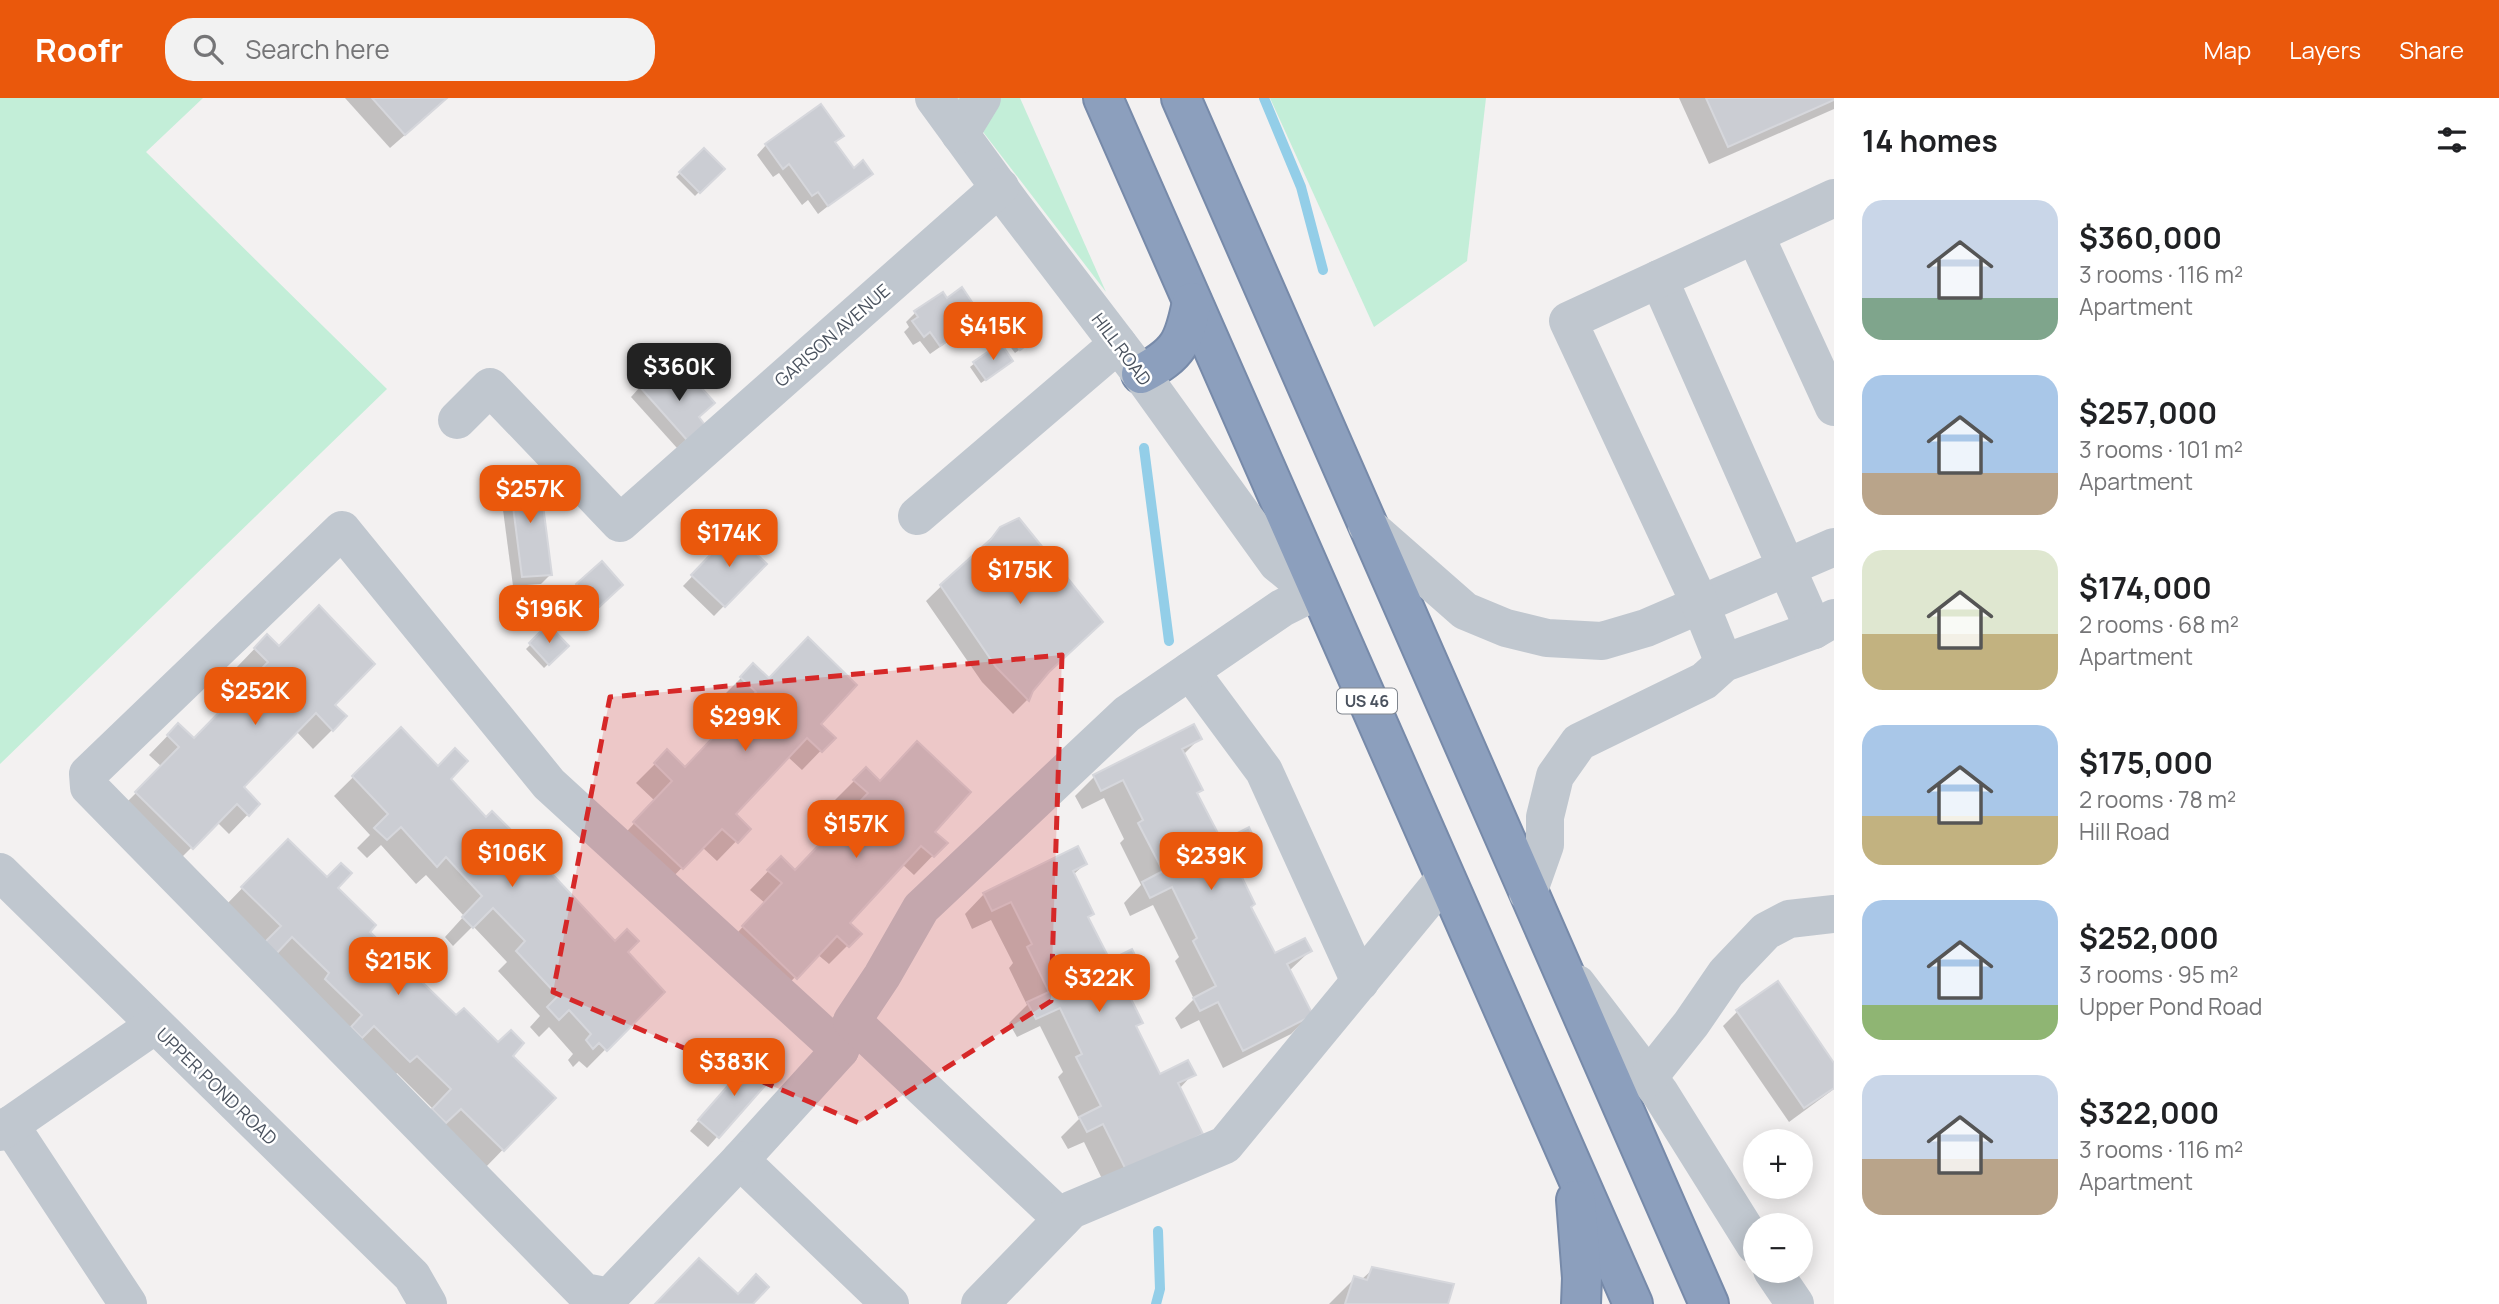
<!DOCTYPE html>
<html lang="en">
<head>
<meta charset="utf-8">
<style>
	:root { --surface:#fff; --page:#f2f2f2; --text:#202124; --muted:#757577; --accent:#ea580c }
	body { margin:0; font-family:Manrope,sans-serif; background:var(--page); color:var(--text); height:100vh; display:flex; flex-direction:column; font-size:26px; white-space:nowrap }
	* { box-sizing:border-box; margin:0 }
	p { font-size:23px; color:var(--muted) }
	.icon { flex:none; width:38px; height:38px; fill:none; stroke:currentColor; stroke-width:2; stroke-linecap:round; stroke-linejoin:round }
	.map { position:relative; flex:1; overflow:hidden }
	.panel { display:flex; flex-direction:column; background:var(--surface); width:665px }
	.panel>* { flex:none }
	.fabs { position:absolute; left:1743px; top:1031px; display:grid; gap:14px }
	.fabs a { display:grid; place-items:center; width:70px; height:70px; border-radius:50%; background:var(--surface); box-shadow:0 4px 18px #0003; font-size:35px }
	.price { position:absolute; translate:-50% -60px; padding:0 16px; border-radius:14px; background:var(--accent); color:#fff; font-size:23px; line-height:46px; filter:drop-shadow(0 2px 4px #0008) }
	.price::after { content:''; position:absolute; left:50%; top:42px; width:21px; height:16px; margin-left:-10px; background:inherit; clip-path:polygon(0 0,100% 0,50% 100%) }
	.price.selected { background:#222; color:#fff }
	ul { padding:0; list-style:none }
	li { display:flex; align-items:center; gap:21px; height:175px; padding:0 28px }
	li span { display:grid; place-items:center; flex:none; width:196px; height:140px; border-radius:21px; color:#555 }
	li>.icon { margin-inline-start:auto }
	span .icon { width:84px; height:84px; fill:#fffc; stroke-width:1 }
	li b { font-size:30px }
	h2 { display:flex; justify-content:space-between; align-items:center; height:84px; padding:0 28px; font-size:30px }
	header { display:flex; align-items:center; gap:42px; box-sizing:border-box; height:98px; padding:0 35px; background:var(--accent); color:#fff }
	header strong { font-size:33px }
	nav { display:flex; gap:38px; margin-inline-start:auto; font-size:24px }
	.search { width:490px; height:63px; background:var(--page); display:flex; align-items:center; gap:18px; box-sizing:border-box; padding:0 24px; border-radius:28px; color:var(--muted); font-size:26px }
	main { display:flex; flex:1; min-height:0 }
	.map>svg:first-child { display:block }
	.green { fill:#c3eed8 }
	.shadow { fill:#0003 }
	.lines { fill:none; stroke-linecap:round; stroke-linejoin:round }
	.stream { stroke:#93cee8; stroke-width:10 }
	.building { fill:#cbcdd3; stroke:#d6d7dc; stroke-width:2 }
	.highway-casing { stroke:#778aa9; stroke-width:42 }
	.minor { stroke:#c0c7cf; stroke-width:38 }
	.highway { stroke:#8c9fbd; stroke-width:38 }
	.marked { fill:#d62828; fill-opacity:0.2; stroke:#d62828; stroke-width:5; stroke-dasharray:14 9; stroke-linejoin:round }
	.labels { text-anchor:middle; dominant-baseline:central; stroke-width:5; stroke-linejoin:round; paint-order:stroke }
	.shield { fill:#fff; stroke:#80868e; stroke-width:2 }
	.shield-label { font-size:16px; font-weight:bold; fill:#4a525e }
	.street-label { font-size:18px; fill:#4a525e; stroke:#fff }
</style>
</head>
<body>
<header>
<strong>Roofr</strong>
<div class="search"><svg class="icon" aria-label="search" viewBox="0 0 24 24"><circle cx="10" cy="10" r="6"/><path d="M15 15l6 6"/></svg>Search here</div>
<nav><a>Map</a><a>Layers</a><a>Share</a></nav>
</header>
<main>
<div class="map">
<svg width="1834" height="1206" viewBox="0 0 1834 1206">
	<rect width="100%" height="100%" fill="#f3f1f1"/>
	<g class="green">
		<polygon points="0,0 203,0 146,54 387,291 0,666"/>
		<polygon points="957,0 1020,0 1106,194"/>
		<polygon points="1270,0 1486,0 1467,163 1374,229"/>
	</g>
	<g class="shadow">
		<polygon points="345,0 447,0 390,50"/>
		<polygon points="1679,0 1834,0 1834,11 1709,66"/>
		<polygon points="842,38 834,45 853,72 870,75 818,116 808,102 802,107 779,75 773,79 757,57 766,47"/>
		<polygon points="704,52 722,71 695,98 676,79"/>
		<polygon points="942,196 946,202 980,219 970,228 930,256 920,243 913,247 904,234 909,229 906,224 915,215"/>
		<polygon points="1012,241 1026,247 1015,255 1008,246"/>
		<polygon points="975,265 1007,267 981,285 970,269"/>
		<polygon points="640,289 697,320 702,327 677,350 631,299"/>
		<polygon points="510,379 551,476 541,486 513,488 500,389"/>
		<polygon points="1001,430 1043,579 1031,592 1027,602 1013,616 982,584 926,503"/>
		<polygon points="733,436 765,466 714,518 683,488"/>
		<polygon points="602,465 621,487 593,513 573,491"/>
		<polygon points="548,529 567,548 544,570 526,551"/>
		<polygon points="267,538 333,607 332,632 313,651 296,633 241,689 258,706 229,736 217,724 173,768 117,714 162,669 149,657 178,627 193,642 250,584 236,570"/>
		<polygon points="753,568 833,640 802,672 788,659 734,716 748,731 717,763 702,749 663,789 616,745 655,703 636,685 667,654 685,671 738,614 722,599"/>
		<polygon points="401,632 486,721 538,763 662,894 587,970 579,963 573,969 568,962 573,956 549,929 539,939 530,929 540,918 498,873 507,864 473,828 453,848 445,839 464,818 426,777 416,786 381,747 367,760 357,750 370,737 334,698"/>
		<polygon points="1200,640 1183,657 1201,692 1196,696 1221,746 1254,743 1232,764 1250,810 1274,857 1310,853 1289,873 1310,917 1291,936 1223,970 1199,922 1181,931 1175,920 1194,901 1175,863 1179,859 1153,807 1130,818 1124,805 1141,787 1120,745 1124,741 1104,700 1082,711 1075,698 1094,679"/>
		<polygon points="866,671 945,745 914,777 902,766 848,825 859,836 829,866 817,856 777,898 725,848 765,805 750,792 781,760 795,774 850,715 835,702"/>
		<polygon points="288,743 336,790 368,834 456,920 510,958 553,1000 484,1071 414,1031 433,1011 397,975 390,982 224,809"/>
		<polygon points="1085,766 1073,777 1092,816 1087,821 1109,864 1139,868 1121,886 1141,924 1135,930 1159,978 1193,976 1179,991 1108,1093 1084,1044 1068,1051 1061,1039 1079,1021 1058,979 1063,974 1040,928 1017,939 1009,925 1027,907 1009,870 1013,865 991,822 972,831 965,816 984,796"/>
		<polygon points="1738,913 1834,968 1834,991 1789,1024 1723,928"/>
		<polygon points="743,961 767,982 708,1049 690,1033 730,986 725,981"/>
		<polygon points="1373,1171 1446,1206 1329,1206 1355,1180 1361,1182"/>
	</g>
	<g class="lines">
		<g class="stream">
			<polyline points="1264,0 1301,89 1323,172"/>
			<polyline points="1144,350 1169,543"/>
			<polyline points="1156,1206 1160,1191 1158,1133"/>
		</g>
	</g>
	<g class="building">
		<polygon points="372,0 447,0 405,37"/>
		<polygon points="1706,0 1834,0 1834,2 1728,49"/>
		<polygon points="821,6 844,38 835,44 854,70 863,62 873,76 828,108 818,94 812,98 789,66 783,71 765,46"/>
		<polygon points="704,50 725,71 700,95 679,74"/>
		<polygon points="962,189 982,219 940,248 930,234 924,239 912,223 918,219 914,213 943,194 947,200"/>
		<polygon points="1024,231 1032,243 1020,252 1011,240"/>
		<polygon points="1001,245 1013,263 986,282 973,264"/>
		<polygon points="656,273 674,292 690,277 715,305 699,319 705,327 687,342 639,288"/>
		<polygon points="539,376 552,477 522,479 509,377"/>
		<polygon points="1019,420 1103,524 1049,574 1033,593 1029,603 996,569 940,487 991,441 1000,429"/>
		<polygon points="733,433 767,466 725,509 691,477"/>
		<polygon points="602,463 623,487 598,510 576,486"/>
		<polygon points="319,507 375,566 335,607 347,618 333,633 316,615 244,689 260,706 249,718 237,706 193,751 135,694 179,649 167,637 178,625 194,640 268,564 254,550 267,536 279,548"/>
		<polygon points="548,526 569,548 549,567 529,545"/>
		<polygon points="808,539 857,587 821,626 836,640 822,654 807,640 736,716 751,731 738,745 722,731 683,771 633,724 672,683 654,665 667,651 685,669 756,594 740,579 753,565 769,580"/>
		<polygon points="1194,626 1202,641 1182,651 1203,692 1197,695 1222,743 1249,729 1256,744 1231,757 1255,806 1251,809 1275,855 1305,840 1312,853 1287,866 1313,917 1243,953 1218,904 1200,913 1193,900 1216,888 1193,843 1197,840 1172,789 1150,800 1142,784 1163,773 1138,725 1143,722 1123,682 1101,693 1093,677"/>
		<polygon points="401,629 438,668 455,650 468,663 451,681 486,719 492,713 530,751 542,738 553,749 540,763 615,843 627,831 639,843 628,854 665,894 607,953 599,945 593,951 586,942 591,936 569,912 559,922 547,909 558,898 516,853 525,843 493,810 473,830 462,819 482,798 446,759 437,769 401,729 387,742 374,730 388,716 352,678"/>
		<polygon points="917,643 971,694 935,734 948,745 934,759 921,748 850,825 862,836 849,849 837,838 797,881 742,828 782,785 767,772 781,758 795,772 868,695 853,682 866,669 880,683"/>
		<polygon points="288,741 327,779 341,765 352,775 338,790 376,827 370,834 406,869 426,849 439,862 420,882 456,917 464,910 498,944 511,932 524,945 513,958 556,1000 504,1053 461,1011 446,1025 432,1011 451,991 417,958 410,964 374,928 362,940 351,929 362,917 325,881 329,875 292,839 276,856 265,844 281,828 241,789"/>
		<polygon points="1078,748 1087,766 1073,773 1094,816 1088,819 1110,862 1132,851 1141,869 1120,879 1143,925 1136,928 1160,976 1188,962 1196,977 1178,985 1203,1036 1128,1076 1103,1026 1087,1034 1079,1019 1101,1008 1076,959 1082,956 1060,910 1036,921 1027,904 1049,894 1027,849 1032,846 1011,804 992,813 983,795"/>
		<polygon points="1778,883 1834,965 1834,990 1804,1010 1736,912"/>
		<polygon points="743,959 770,982 719,1040 698,1022 739,975 733,970"/>
		<polygon points="699,1160 738,1196 756,1176 769,1189 753,1206 655,1206"/>
		<polygon points="1372,1169 1454,1186 1448,1206 1345,1206 1354,1178 1367,1182"/>
	</g>
	<g class="lines">
		<defs>
			<g id="highway">
				<polyline points="1103,0 1633,1206"/>
				<polyline points="1181,0 1709,1206"/>
				<path d="M1141 276C1179 256 1184 244 1192 204"/>
				<polyline points="1576,1102 1582,1180 1581,1206"/>
			</g>
		</defs>
		<use href="#highway" class="highway-casing"/>
		<g class="minor">
			<polyline points="934,0 1012,107 1141,276 1277,465 1300,484 1318,492"/>
			<polyline points="960,36 982,0"/>
			<polyline points="1755,137 1834,309"/>
			<polyline points="1659,181 1814,532"/>
			<polyline points="457,322 490,289 620,425 1000,89"/>
			<polyline points="917,418 1118,246"/>
			<polyline points="1367,427 1465,513 1506,530 1547,540 1602,543 1646,530 1834,449"/>
			<polyline points="1724,565 1701,508 1568,223 1834,100"/>
			<polyline points="1190,573 1264,673 1360,884"/>
			<polyline points="0,774 412,1178 428,1206"/>
			<polyline points="1528,795 1545,747 1545,719 1555,678 1579,644 1704,583 1724,565 1814,532 1834,520"/>
			<polyline points="1577,886 1660,995 1755,1147"/>
			<polyline points="850,928 840,952 740,1062 890,1206"/>
			<polyline points="1648,980 1691,926 1726,875 1766,833 1789,821 1834,816"/>
			<polyline points="10,1027 128,1206"/>
			<polyline points="0,1034 155,927"/>
			<polyline points="740,1062 614,1194 605,1198 584,1194 89,689 88,676 342,432 549,686 840,952"/>
			<polyline points="1062,1121 852,923 882,878 921,810 1127,616 1282,510 1318,492"/>
			<polyline points="1772,1172 1795,1206"/>
			<polyline points="980,1206 1071,1112 1225,1047 1445,780"/>
		</g>
		<use href="#highway" class="highway"/>
	</g>
	<path class="marked" d="M1062 557 1051 903 859 1025 553 894 610 599Z"/>
	<g class="labels">
		<rect class="shield" x="1337" y="590.5" width="60" height="25" rx="5"/>
		<g class="shield-label">
			<text x="1367" y="603">US 46</text>
		</g>
		<g class="street-label">
			<text transform="translate(832 237) rotate(-41)">GARISON AVENUE</text>
			<text transform="translate(1122 251) rotate(53)">HILL ROAD</text>
			<text transform="translate(217 988) rotate(44)">UPPER POND ROAD</text>
		</g>
	</g>
</svg>
<div class="fabs">
<a>+</a>
<a>−</a>
</div>
<b class="price" style="left:993px;top:264px">$415K</b>
<b class="price selected" style="left:679px;top:305px">$360K</b>
<b class="price" style="left:530px;top:427px">$257K</b>
<b class="price" style="left:729px;top:471px">$174K</b>
<b class="price" style="left:1020px;top:508px">$175K</b>
<b class="price" style="left:549px;top:547px">$196K</b>
<b class="price" style="left:255px;top:629px">$252K</b>
<b class="price" style="left:745px;top:655px">$299K</b>
<b class="price" style="left:856px;top:762px">$157K</b>
<b class="price" style="left:512px;top:791px">$106K</b>
<b class="price" style="left:1211px;top:794px">$239K</b>
<b class="price" style="left:398px;top:899px">$215K</b>
<b class="price" style="left:1099px;top:916px">$322K</b>
<b class="price" style="left:734px;top:1000px">$383K</b>
</div>
<section class="panel">
<h2>14 homes<svg class="icon" aria-label="filters" viewBox="0 0 24 24"><path d="M4 7h16M4 17h16"/><circle cx="9" cy="7" r="2"/><circle cx="15" cy="17" r="2"/></svg></h2>
<ul>
<li><span style="background:linear-gradient(#c9d6e8 70%,#7fa58c 0)"><svg class="icon" aria-label="home" viewBox="0 0 24 24"><path d="M3 11l9-7 9 7M6 9v11h12V9"/></svg></span><div><b>$360,000</b><p>3 rooms · 116 m²</p><p>Apartment</p></div></li>
<li><span style="background:linear-gradient(#a9c7e8 70%,#b9a48a 0)"><svg class="icon" aria-label="home" viewBox="0 0 24 24"><path d="M3 11l9-7 9 7M6 9v11h12V9"/></svg></span><div><b>$257,000</b><p>3 rooms · 101 m²</p><p>Apartment</p></div></li>
<li><span style="background:linear-gradient(#dfe7d0 60%,#c2b280 0)"><svg class="icon" aria-label="home" viewBox="0 0 24 24"><path d="M3 11l9-7 9 7M6 9v11h12V9"/></svg></span><div><b>$174,000</b><p>2 rooms · 68 m²</p><p>Apartment</p></div></li>
<li><span style="background:linear-gradient(#a9c7e8 65%,#c2b280 0)"><svg class="icon" aria-label="home" viewBox="0 0 24 24"><path d="M3 11l9-7 9 7M6 9v11h12V9"/></svg></span><div><b>$175,000</b><p>2 rooms · 78 m²</p><p>Hill Road</p></div></li>
<li><span style="background:linear-gradient(#a9c7e8 75%,#8fb573 0)"><svg class="icon" aria-label="home" viewBox="0 0 24 24"><path d="M3 11l9-7 9 7M6 9v11h12V9"/></svg></span><div><b>$252,000</b><p>3 rooms · 95 m²</p><p>Upper Pond Road</p></div></li>
<li><span style="background:linear-gradient(#c9d6e8 60%,#b9a48a 0)"><svg class="icon" aria-label="home" viewBox="0 0 24 24"><path d="M3 11l9-7 9 7M6 9v11h12V9"/></svg></span><div><b>$322,000</b><p>3 rooms · 116 m²</p><p>Apartment</p></div></li>
</ul>
</section>
</main>
</body>
</html>
